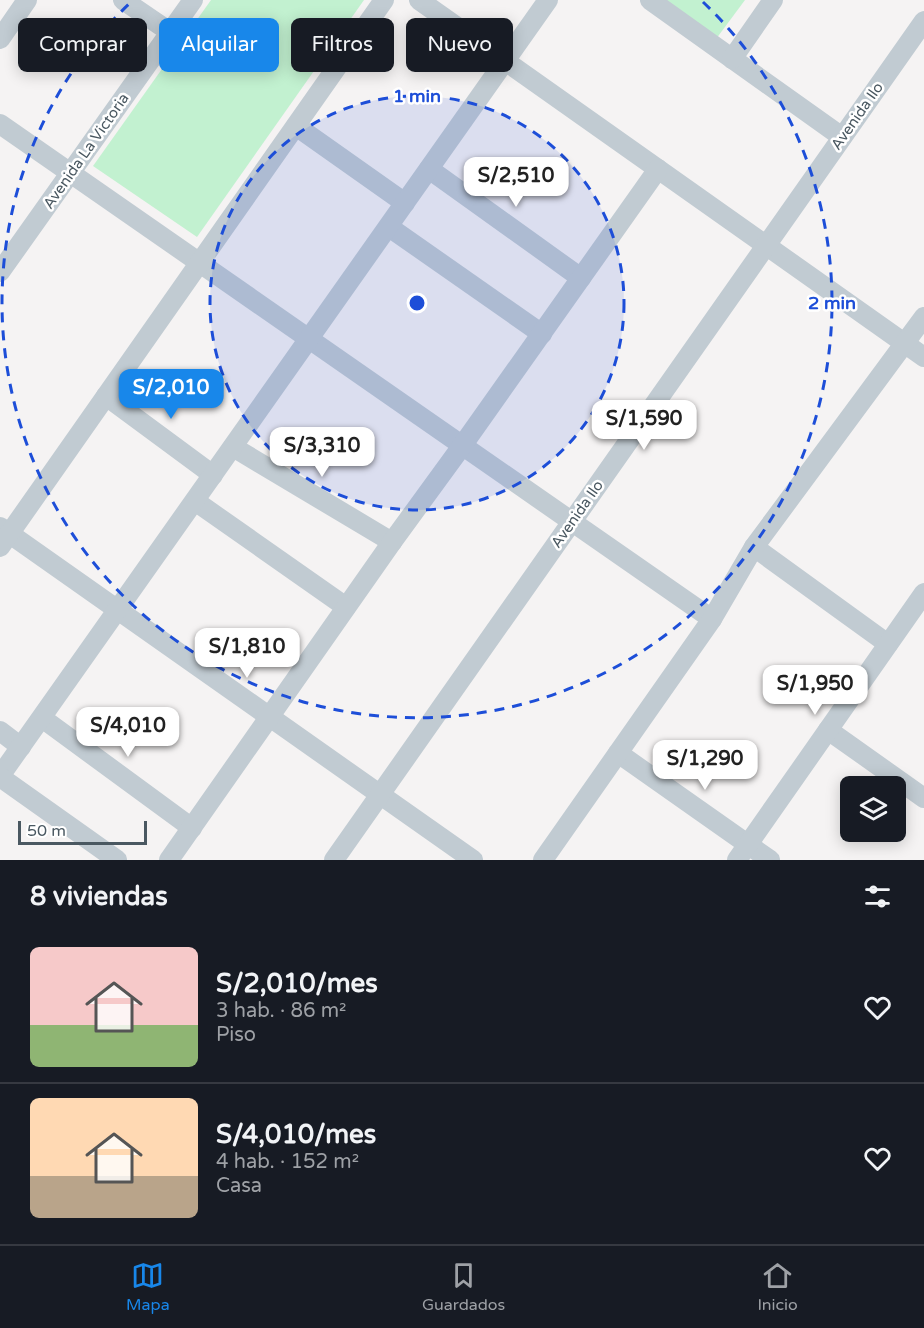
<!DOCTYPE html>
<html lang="es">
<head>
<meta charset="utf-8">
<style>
	:root { --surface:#171b24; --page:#242831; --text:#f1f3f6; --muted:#9ea1a6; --line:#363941; --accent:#1887ea }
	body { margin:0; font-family:"Varela Round",sans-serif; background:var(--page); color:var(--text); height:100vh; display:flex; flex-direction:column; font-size:22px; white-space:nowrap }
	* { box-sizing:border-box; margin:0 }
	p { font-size:20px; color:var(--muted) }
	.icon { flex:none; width:33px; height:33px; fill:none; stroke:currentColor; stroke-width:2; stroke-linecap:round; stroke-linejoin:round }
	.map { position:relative; height:860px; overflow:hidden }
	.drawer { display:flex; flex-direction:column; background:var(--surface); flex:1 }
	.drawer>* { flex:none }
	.hud { position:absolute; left:18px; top:18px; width:600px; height:54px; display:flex; gap:12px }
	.buttons { position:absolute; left:840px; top:776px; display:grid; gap:12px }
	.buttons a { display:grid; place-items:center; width:66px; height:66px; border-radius:9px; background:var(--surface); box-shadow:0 3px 15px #0003; font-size:30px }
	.scale { position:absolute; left:18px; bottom:15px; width:129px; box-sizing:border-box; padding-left:6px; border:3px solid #4a5861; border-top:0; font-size:16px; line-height:21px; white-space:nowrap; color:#4a5861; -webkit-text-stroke:4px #fff; paint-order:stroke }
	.price { position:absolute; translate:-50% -51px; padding:0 14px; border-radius:12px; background:#fff; color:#222; font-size:20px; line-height:39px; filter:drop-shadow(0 2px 3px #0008) }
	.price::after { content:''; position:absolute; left:50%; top:36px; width:18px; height:14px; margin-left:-9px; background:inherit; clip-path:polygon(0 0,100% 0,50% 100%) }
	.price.selected { background:var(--accent); color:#fff }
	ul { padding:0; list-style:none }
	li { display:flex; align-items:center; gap:18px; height:150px; padding:0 30px }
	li+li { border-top:2px solid var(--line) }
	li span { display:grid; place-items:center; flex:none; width:168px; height:120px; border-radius:9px; color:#555 }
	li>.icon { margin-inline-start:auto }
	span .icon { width:72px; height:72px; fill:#fffc; stroke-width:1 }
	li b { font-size:26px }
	h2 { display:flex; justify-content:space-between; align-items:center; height:72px; padding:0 30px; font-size:26px }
	.chip { padding:0 21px; border-radius:9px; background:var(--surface); box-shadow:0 3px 15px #0003; font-size:21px; line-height:54px }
	.chip.selected { background:var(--accent); color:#fff }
	.tab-bar { display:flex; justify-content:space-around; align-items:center; height:84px; border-top:2px solid var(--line); background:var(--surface); font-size:16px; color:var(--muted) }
	.tab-bar a { display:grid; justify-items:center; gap:3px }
	.tab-bar .selected { color:var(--accent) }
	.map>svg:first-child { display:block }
	.green { fill:#c2f1d0 }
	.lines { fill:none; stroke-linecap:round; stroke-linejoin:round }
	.street { stroke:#c1cbd2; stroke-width:20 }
	.ring { fill:none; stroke:#1d4ed8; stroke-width:3; stroke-dasharray:10 8 }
	.labels { text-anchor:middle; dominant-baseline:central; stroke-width:5; stroke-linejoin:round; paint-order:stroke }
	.street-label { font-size:15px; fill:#4a5861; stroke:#fff }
	.centre { fill:#1d4ed8; stroke:#fff; stroke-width:3 }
	.ring-label { font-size:18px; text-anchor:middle; font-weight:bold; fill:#1d4ed8; stroke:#fff; stroke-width:5; stroke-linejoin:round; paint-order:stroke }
</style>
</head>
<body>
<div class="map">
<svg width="924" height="860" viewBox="0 0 924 860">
	<rect width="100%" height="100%" fill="#f5f3f3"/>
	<g class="green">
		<polygon points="211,0 364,0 197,237 93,166"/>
		<polygon points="662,0 745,0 716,39"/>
	</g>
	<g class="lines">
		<g class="street">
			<polyline points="123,0 170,32"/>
			<polyline points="419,0 924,357"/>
			<polyline points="650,0 842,137"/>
			<polyline points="0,39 27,0"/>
			<polyline points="732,59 773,0"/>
			<polyline points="0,124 712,619"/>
			<polyline points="296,126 405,203"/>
			<polyline points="429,169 581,278"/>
			<polyline points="389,227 542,334"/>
			<polyline points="0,272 193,0"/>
			<polyline points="106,396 213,475"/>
			<polyline points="233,447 392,542"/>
			<polyline points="195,501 346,607"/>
			<polyline points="0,527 473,860"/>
			<polyline points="0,547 384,0"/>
			<polyline points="754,547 888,644"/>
			<polyline points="42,718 192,828"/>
			<polyline points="828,730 924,798"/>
			<polyline points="0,731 21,747"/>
			<polyline points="618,753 770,860"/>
			<polyline points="0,776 548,0"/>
			<polyline points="0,777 117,860"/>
			<polyline points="169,860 392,542 462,446 658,169"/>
			<polyline points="334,860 924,21"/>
			<polyline points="543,860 712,619 754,547 924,317"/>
			<polyline points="737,860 924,593"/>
		</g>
	</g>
	<circle cx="417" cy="303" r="207" fill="#1d4ed8" fill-opacity=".12"/>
	<g class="ring">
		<circle cx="417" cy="303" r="207"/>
		<path d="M703 2A415 415 0 1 1 131 2"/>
	</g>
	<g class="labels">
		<g class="street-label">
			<text transform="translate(857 116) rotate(-55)">Avenida Ilo</text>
			<text transform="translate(86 151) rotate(-55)">Avenida La Victoria</text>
			<text transform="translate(577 514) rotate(-55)">Avenida Ilo</text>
		</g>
	</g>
	<circle cx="417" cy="303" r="9" class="centre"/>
	<g class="ring-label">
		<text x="417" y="102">1 min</text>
		<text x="832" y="309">2 min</text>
	</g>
</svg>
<div class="buttons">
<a><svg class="icon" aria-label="layers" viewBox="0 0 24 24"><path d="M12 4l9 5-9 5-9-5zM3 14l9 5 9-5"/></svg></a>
</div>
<div class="scale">50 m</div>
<b class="price" style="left:516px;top:208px">S/2,510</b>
<b class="price selected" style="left:171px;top:420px">S/2,010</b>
<b class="price" style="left:644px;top:451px">S/1,590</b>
<b class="price" style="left:322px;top:478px">S/3,310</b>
<b class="price" style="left:247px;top:679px">S/1,810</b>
<b class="price" style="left:815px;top:716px">S/1,950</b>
<b class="price" style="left:128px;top:758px">S/4,010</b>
<b class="price" style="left:705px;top:791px">S/1,290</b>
<div class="hud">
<a class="chip">Comprar</a>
<a class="chip selected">Alquilar</a>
<a class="chip">Filtros</a>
<a class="chip">Nuevo</a>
</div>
</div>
<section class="drawer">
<h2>8 viviendas<svg class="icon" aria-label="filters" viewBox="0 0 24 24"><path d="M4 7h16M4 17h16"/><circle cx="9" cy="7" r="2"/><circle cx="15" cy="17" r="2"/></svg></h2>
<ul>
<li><span style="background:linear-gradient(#f6c9c9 65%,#8fb573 0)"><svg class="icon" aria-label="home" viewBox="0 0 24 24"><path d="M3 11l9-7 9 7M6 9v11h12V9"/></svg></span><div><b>S/2,010/mes</b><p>3 hab. · 86 m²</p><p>Piso</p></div><svg class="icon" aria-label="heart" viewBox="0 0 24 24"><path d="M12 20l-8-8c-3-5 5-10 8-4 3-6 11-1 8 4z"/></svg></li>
<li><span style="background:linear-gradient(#ffd9b3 65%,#b9a48a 0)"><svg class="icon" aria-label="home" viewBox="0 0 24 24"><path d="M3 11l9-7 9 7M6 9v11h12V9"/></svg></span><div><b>S/4,010/mes</b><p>4 hab. · 152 m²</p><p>Casa</p></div><svg class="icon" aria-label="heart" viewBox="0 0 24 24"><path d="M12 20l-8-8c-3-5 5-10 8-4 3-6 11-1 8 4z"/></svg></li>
</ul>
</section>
<nav class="tab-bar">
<a class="selected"><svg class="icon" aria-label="map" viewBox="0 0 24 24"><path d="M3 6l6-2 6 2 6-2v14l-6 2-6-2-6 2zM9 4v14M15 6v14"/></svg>Mapa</a>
<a><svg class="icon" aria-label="saved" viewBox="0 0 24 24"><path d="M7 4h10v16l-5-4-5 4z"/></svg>Guardados</a>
<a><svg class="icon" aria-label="home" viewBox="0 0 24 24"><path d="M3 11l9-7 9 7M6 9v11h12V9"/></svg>Inicio</a>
</nav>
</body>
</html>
